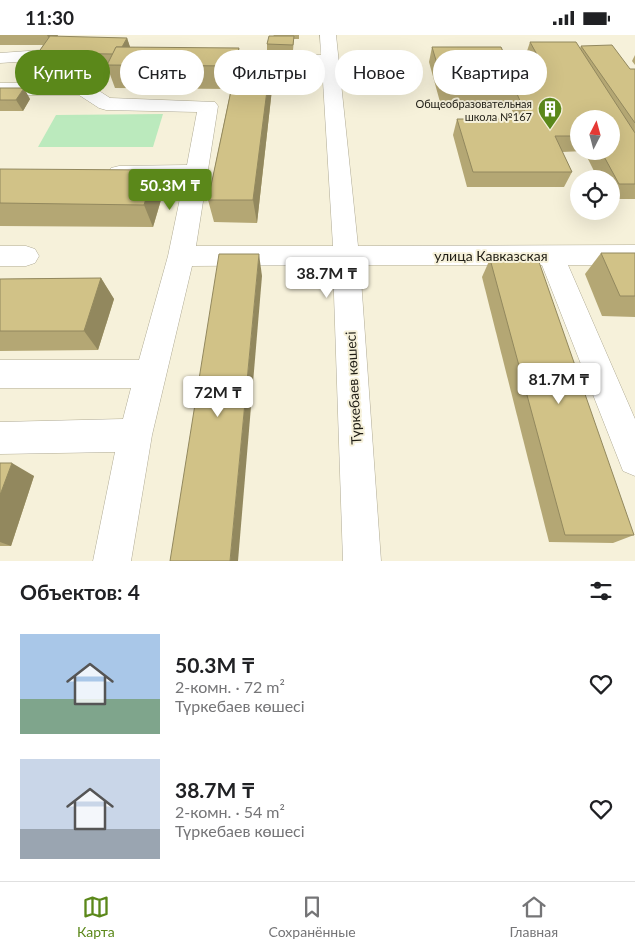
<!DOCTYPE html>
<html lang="ru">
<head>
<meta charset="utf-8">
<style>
	:root { --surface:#fff; --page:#f2f2f2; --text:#202124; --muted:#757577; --line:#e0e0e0; --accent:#5b881a }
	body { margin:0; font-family:Lato,sans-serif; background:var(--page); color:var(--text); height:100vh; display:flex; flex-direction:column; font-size:19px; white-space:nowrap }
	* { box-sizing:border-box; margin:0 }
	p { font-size:16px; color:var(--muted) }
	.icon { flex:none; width:28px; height:28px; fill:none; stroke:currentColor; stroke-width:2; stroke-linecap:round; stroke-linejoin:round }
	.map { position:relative; height:526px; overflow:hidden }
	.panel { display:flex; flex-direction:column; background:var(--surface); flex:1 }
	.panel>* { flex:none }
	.hud { position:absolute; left:15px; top:15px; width:605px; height:45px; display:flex; gap:10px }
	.needle { width:32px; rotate:6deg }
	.fabs { position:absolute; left:570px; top:75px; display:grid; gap:10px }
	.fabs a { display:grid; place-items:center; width:50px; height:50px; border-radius:50%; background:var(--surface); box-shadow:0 5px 20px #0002; font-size:25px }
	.price { position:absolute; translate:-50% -42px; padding:0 11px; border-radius:5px; background:#fff; color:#222; font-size:16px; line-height:32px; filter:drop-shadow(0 1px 2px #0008) }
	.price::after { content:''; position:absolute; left:50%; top:30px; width:15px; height:11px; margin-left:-8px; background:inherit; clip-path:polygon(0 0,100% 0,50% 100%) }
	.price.on { background:var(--accent); color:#fff }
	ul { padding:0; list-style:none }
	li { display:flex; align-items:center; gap:15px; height:125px; padding:0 20px }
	li span { display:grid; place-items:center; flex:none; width:140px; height:100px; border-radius:0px; color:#555 }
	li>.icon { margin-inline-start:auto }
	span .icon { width:60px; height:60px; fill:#fffc; stroke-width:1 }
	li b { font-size:21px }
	h2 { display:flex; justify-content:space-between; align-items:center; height:60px; padding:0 20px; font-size:21px }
	.chip { padding:0 18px; border-radius:22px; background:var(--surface); box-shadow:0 5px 20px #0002; font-size:18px; line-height:45px }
	.chip.on { background:var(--accent); color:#fff }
	.status { display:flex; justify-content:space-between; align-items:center; height:35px; padding:0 25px; background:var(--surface); direction:ltr }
	.status svg { height:14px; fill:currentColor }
	.menu { display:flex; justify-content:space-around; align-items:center; height:70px; border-top:1px solid var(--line); background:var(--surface); font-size:14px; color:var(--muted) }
	.menu a { display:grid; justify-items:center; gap:2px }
	.menu .on { color:var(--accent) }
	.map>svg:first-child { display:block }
	.green { fill:#bbeabd }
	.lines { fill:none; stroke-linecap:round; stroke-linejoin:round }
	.minor-casing { stroke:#b0ab95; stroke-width:1 }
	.minor { fill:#fff; fill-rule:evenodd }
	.wall { fill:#b4a774; fill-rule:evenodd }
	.shaded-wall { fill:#92885e }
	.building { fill:#d1c287; stroke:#92885e }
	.labels { text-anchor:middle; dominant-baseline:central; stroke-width:4; stroke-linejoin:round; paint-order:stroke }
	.far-poi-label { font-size:11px; fill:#1f1d15; stroke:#f6f1da; text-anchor:end }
	.street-label { font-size:14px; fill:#1f1d15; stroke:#f6f1da }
</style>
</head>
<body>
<div class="status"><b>11:30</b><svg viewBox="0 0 49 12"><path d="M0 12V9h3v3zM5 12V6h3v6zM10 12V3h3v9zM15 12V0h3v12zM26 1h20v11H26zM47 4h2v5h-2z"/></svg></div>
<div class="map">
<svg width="635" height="526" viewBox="0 0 635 526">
	<rect width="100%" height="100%" fill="#f6f1da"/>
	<polygon class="green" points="163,79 153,112 38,112 56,80"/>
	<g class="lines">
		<defs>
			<g id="minor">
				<polygon points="320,0 336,0 358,211 635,210 635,230 568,230 635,384 635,441 623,436 542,230 360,230 381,526 343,526 333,230 192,231 152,400 131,526 93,526 115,417 0,419 0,387 123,384 131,353 0,353 0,325 139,325 168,221 184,144 119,145 111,143 108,138 111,133 119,131 187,130 197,77 106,75 99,73 79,60 0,60 0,48 83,48 90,50 110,63 215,67 218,71 196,211 333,211 322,30 202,30 196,29 193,25 196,21 202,20 321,20"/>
				<polygon points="54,8 80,9 82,13 80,17 59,18 53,24 47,25 0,28 0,18 42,15 48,9"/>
				<polygon points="0,211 26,211 35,214 39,221 35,228 26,231 0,231"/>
			</g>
		</defs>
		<use href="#minor" class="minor-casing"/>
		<use href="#minor" class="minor"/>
	</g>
	<g class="wall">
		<polygon points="0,0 58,0 57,2 127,3 130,12 241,32 246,32 285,18 286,29 282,50 272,50 272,54 257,188 214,187 208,165 231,54 115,53 108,34 45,33 38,18 43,10 0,10"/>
		<polygon points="274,0 299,0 299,4 294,4 293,15 267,15 267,9"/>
		<path d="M530 7 580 13 581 11 630 34H635V164H611V144H598L584 116 562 117 572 137 564 152H467L453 100 457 84H516L508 67H440L429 27 432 12 511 34H531L525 22ZM579 84 611 116H579Z"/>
		<polygon points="635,20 635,30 632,26"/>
		<polygon points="0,53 30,64 23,76 0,76"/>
		<polygon points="0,134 163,158 153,192 0,191"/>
		<polygon points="601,218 635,218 635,282 602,281 585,239"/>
		<polygon points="490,224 634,500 613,508 549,507 482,242"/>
		<polygon points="101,243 114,264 98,315 0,316 0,244"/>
		<polygon points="0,428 34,441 11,511 0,511"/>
	</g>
	<g class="shaded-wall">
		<polygon points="47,0 58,0 52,10"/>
		<polygon points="127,3 132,18 118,19"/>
		<polygon points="239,13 242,36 238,54 234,31"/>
		<polygon points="285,18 286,29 282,50 281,39"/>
		<polygon points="270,32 272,54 257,188 253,165"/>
		<polygon points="24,53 30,64 23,76 16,65"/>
		<polygon points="155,135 163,158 153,192 144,170"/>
		<polygon points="259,219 262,241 238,526 230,526"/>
		<polygon points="101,243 114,264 98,315 84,296"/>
		<polygon points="12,428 34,441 11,511 0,507 0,460"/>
	</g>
	<g class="building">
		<polygon points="50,1 127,3 122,12 116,12 113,19 38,18"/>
		<polygon points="269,1 294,1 293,10 267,9"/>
		<polygon points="530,7 576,7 635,98 635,149 619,149 601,116 611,116 611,84 579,84 579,101 555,101 572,137 473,137 457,84 528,84 514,52 444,52 432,12 501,12 511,34 545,34"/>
		<polygon points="612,10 630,34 635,34 635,88 581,11"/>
		<polygon points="116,12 239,13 234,31 107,30"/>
		<polygon points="250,18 285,18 281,39 271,39 270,32 246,32"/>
		<polygon points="236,32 270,32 253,165 208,165"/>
		<polygon points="0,53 24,53 16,65 0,65"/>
		<polygon points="0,134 155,135 144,170 0,168"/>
		<polygon points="601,218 635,218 635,261 620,261"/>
		<polygon points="219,219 259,219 230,526 170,526"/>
		<polygon points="490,224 538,224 634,500 565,500"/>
		<polygon points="101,243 84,296 0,296 0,244"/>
		<polygon points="0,428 12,428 0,460"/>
	</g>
	<defs>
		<symbol id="building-pin" viewBox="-11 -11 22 30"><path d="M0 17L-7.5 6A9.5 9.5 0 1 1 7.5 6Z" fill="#5b881a" stroke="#f6f1da"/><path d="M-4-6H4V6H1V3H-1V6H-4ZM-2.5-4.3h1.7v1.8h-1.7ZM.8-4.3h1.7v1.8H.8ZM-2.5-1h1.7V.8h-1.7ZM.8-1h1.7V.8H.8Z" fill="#fff"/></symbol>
	</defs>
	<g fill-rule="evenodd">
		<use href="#building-pin" x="536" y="60" width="28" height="38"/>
	</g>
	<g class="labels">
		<g class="far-poi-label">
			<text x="532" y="68">Общеобразовательная<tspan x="532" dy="13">школа №167</tspan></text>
		</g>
		<g class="street-label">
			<text x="491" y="220">улица Кавказская</text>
			<text transform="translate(353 353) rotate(-93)">Түркебаев көшесі</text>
		</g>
	</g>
</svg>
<div class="fabs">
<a><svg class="needle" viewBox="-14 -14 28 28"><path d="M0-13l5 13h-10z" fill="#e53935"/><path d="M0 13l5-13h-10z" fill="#757577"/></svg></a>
<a><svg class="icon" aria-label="locate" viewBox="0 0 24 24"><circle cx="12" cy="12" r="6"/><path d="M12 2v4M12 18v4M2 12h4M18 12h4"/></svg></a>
</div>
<b class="price on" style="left:170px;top:176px">50.3M ₸</b>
<b class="price" style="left:327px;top:264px">38.7M ₸</b>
<b class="price" style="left:559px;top:370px">81.7M ₸</b>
<b class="price" style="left:218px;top:383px">72M ₸</b>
<div class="hud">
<a class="chip on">Купить</a>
<a class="chip">Снять</a>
<a class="chip">Фильтры</a>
<a class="chip">Новое</a>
<a class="chip">Квартира</a>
</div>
</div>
<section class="panel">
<h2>Объектов: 4<svg class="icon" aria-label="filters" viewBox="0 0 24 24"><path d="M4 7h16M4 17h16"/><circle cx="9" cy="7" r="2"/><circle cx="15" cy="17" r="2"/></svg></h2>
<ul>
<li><span style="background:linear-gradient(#a9c7e8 65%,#7fa58c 0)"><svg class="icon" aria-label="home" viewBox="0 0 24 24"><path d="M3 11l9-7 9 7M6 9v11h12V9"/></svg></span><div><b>50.3M ₸</b><p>2-комн. · 72 m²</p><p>Түркебаев көшесі</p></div><svg class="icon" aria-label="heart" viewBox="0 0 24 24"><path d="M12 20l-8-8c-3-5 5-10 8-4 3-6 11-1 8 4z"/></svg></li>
<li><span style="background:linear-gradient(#c9d6e8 70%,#9aa5b1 0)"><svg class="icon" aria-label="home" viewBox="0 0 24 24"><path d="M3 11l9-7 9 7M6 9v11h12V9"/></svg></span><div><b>38.7M ₸</b><p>2-комн. · 54 m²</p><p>Түркебаев көшесі</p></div><svg class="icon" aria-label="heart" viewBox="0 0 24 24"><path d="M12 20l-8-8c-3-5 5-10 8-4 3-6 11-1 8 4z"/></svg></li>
</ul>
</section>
<nav class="menu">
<a class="on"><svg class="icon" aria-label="map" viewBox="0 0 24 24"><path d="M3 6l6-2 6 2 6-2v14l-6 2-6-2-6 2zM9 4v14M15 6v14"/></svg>Карта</a>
<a><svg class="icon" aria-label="saved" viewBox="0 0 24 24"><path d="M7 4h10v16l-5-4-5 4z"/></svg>Сохранённые</a>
<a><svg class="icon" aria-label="home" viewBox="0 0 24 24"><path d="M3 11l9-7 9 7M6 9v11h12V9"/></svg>Главная</a>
</nav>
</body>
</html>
